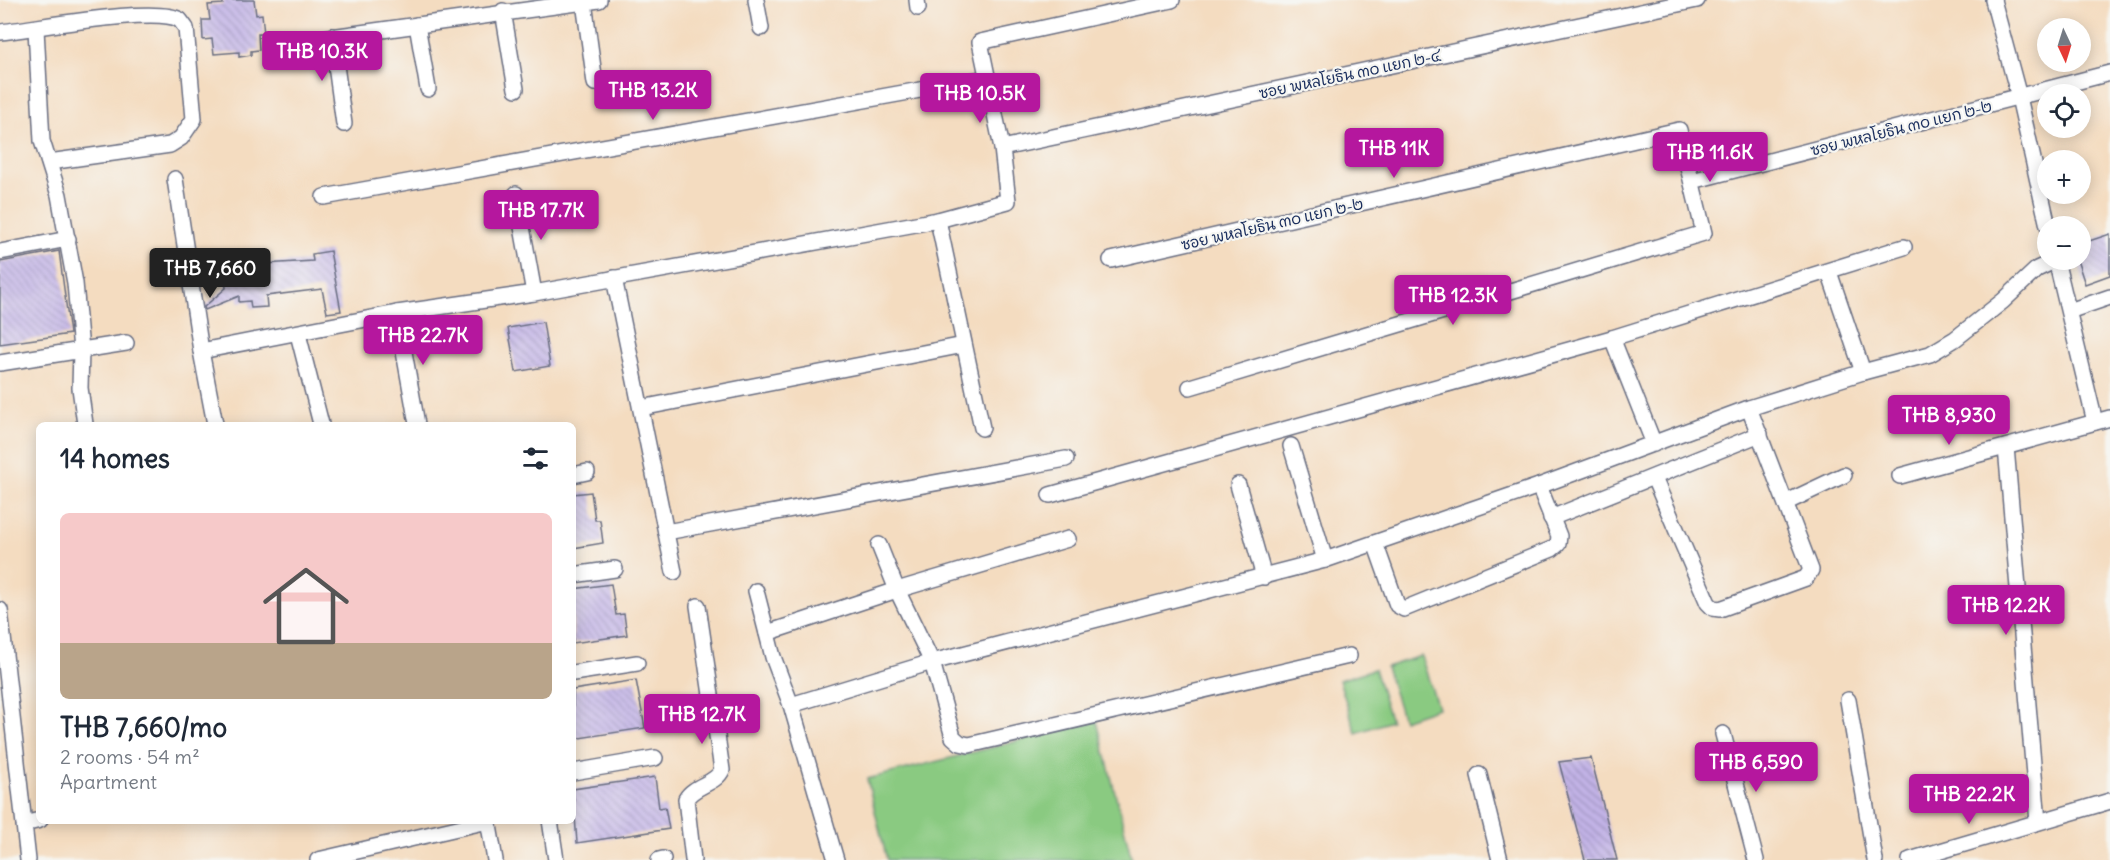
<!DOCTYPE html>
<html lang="en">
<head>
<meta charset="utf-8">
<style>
	:root { --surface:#fff; --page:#f2f2f3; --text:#1f2937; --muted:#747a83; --line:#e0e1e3; --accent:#b5179e }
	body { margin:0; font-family:Delius,"Playpen Sans Thai",sans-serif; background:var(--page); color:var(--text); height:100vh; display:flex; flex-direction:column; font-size:22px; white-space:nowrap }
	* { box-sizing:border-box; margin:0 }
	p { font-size:20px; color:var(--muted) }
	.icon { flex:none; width:33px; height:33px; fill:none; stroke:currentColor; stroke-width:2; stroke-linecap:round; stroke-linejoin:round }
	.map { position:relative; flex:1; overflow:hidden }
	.drawer { position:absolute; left:36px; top:422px; width:540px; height:402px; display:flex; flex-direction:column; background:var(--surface); border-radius:9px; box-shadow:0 3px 15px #0003 }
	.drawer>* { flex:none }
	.needle { width:39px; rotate:176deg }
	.tools { position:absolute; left:2037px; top:18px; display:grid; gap:12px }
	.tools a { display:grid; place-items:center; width:54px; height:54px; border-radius:50%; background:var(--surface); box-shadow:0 3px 15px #0003; font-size:30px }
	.price { position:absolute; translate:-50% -51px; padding:0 14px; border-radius:6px; background:var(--accent); color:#fff; font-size:20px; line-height:39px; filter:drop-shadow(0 2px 3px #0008) }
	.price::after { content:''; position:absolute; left:50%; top:36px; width:18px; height:14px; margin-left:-9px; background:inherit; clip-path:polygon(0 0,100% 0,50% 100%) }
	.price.current { background:#222; color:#fff }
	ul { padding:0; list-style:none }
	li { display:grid; align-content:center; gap:12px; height:318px; padding:0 24px }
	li+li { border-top:2px solid var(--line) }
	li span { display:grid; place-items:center; height:186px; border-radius:9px; color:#555 }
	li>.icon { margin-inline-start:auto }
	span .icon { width:108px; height:108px; fill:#fffc; stroke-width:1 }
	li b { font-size:26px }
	h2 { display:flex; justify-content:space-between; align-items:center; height:72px; padding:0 24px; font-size:26px }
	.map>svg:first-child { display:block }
	.green { fill:#8aca81; stroke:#527c70; stroke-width:1.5 }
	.building { fill:url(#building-back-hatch) }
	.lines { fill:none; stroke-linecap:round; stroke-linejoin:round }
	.minor-casing { stroke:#676c80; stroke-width:18 }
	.minor { stroke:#fff; stroke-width:15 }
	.labels { text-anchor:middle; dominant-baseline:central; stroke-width:4.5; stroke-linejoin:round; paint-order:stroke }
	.street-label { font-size:15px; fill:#1b2f5e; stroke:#f6f6f2 }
</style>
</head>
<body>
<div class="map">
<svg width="2110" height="860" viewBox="0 0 2110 860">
	<defs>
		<pattern id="building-back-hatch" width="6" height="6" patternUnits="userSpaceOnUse" patternTransform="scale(1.5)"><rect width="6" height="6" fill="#c2b3e6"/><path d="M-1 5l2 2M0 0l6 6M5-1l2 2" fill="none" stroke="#9d92be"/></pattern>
	</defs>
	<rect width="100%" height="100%" fill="#f6f6f2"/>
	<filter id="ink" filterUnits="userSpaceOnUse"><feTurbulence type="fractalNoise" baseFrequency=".0167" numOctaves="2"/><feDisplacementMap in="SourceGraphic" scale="12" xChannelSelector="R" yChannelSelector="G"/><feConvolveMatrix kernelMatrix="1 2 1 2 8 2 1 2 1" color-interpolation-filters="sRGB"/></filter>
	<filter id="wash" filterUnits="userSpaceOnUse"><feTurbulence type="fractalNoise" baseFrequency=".008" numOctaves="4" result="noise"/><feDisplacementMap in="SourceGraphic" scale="24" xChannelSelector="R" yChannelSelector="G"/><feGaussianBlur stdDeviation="1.35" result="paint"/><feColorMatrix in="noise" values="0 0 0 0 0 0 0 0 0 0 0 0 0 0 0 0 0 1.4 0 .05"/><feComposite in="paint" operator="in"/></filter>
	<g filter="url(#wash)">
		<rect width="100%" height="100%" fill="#f4dcc0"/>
		<g class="green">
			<polygon points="1421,656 1438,708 1403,720 1386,667"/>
			<polygon points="1374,669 1391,721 1356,733 1339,680"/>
			<polygon points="1097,721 1132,860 887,860 867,779"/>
		</g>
		<g id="blocks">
			<g class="building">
				<polygon points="223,0 254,0 256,15 262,14 264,34 258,34 259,50 251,51 251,55 239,57 239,52 214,54 212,39 203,40 202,20 210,20 208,5 223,4"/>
				<polygon points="2110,234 2110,275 2085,284 2077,260 2080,260 2080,244"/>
				<polygon points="59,251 70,334 0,344 0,262"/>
				<polygon points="330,251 341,311 327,313 322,289 266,296 267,307 251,308 250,301 239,302 239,296 205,310 204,307 226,288 224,266 249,265 248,259 264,258 264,264 313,261 312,254"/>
				<polygon points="543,322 550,366 516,372 508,328"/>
				<polygon points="591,492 595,520 600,520 603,543 573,548 573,494"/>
				<polygon points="611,584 616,615 624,614 627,635 573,643 573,589"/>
				<polygon points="636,680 645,728 573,739 573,690"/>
				<polygon points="1591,758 1617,860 1585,860 1559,762"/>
				<polygon points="655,777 659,808 665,807 669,829 577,843 573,789"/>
			</g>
		</g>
	</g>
	<g filter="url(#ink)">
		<use href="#blocks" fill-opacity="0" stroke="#676c80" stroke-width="1.5"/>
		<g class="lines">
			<defs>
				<g id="minor">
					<polyline points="756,0 761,28"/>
					<polyline points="917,0 918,8"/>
					<polyline points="1993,0 2019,97 2048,226"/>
					<polyline points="584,2 595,83"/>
					<polyline points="503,11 516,89"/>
					<polyline points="417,25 428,89"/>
					<polyline points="36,29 42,141 59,195 75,283 81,350 80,388 85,424"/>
					<path d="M0 32C33 29 157 5 180 20 181 21 185 27 186 28L194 119 181 138 170 145 49 162"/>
					<polyline points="332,36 344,124"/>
					<polyline points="273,45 599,0"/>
					<polyline points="1002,148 1697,0"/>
					<polyline points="175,179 201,351 215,424"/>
					<polyline points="1692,181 2110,73"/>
					<polyline points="516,194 534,293"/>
					<polyline points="324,197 987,78"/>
					<polyline points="938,220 982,428"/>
					<polyline points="0,252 68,239"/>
					<polyline points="1111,260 1679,130 1704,233 1190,387"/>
					<polyline points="2056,260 2095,422"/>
					<polyline points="1829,272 1863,372"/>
					<polyline points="614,278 674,572"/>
					<polyline points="2069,311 2110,297"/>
					<polyline points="397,313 417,424"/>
					<polyline points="298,334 321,424"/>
					<polyline points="1612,338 1654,444"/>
					<polyline points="201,351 397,313 534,293 938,220 1008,201 1002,148 980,42 1172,0"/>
					<polyline points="0,363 126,343"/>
					<polyline points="641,408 964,345"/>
					<polyline points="1291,446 1325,560"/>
					<polyline points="2006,447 2038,822"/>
					<polyline points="573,475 587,472"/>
					<polyline points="1900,476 2110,418"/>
					<polyline points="1654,478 1708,603 1713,608 1720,609 1806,578 1811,570 1749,408"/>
					<polyline points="1238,485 1264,577"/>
					<polyline points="1050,495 1612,338 1904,247"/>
					<polyline points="1787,502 1844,475"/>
					<polyline points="1551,518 1760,434"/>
					<polyline points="666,532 1066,459"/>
					<polyline points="1375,543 1397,605 1404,609 1552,549 1558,544 1559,536 1539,486"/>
					<polyline points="879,545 897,590 932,662 953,737 960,743 969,745 1349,656"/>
					<polyline points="573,575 615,569"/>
					<polyline points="756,591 773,657 791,705 836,860"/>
					<polyline points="0,610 28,860"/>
					<polyline points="767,633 897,590 1068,539"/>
					<polyline points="573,673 637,663"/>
					<polyline points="1848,700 1875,860"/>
					<polyline points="791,705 932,662 1325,560 1539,486 1749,408 1863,372 1930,354 1955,339 2003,301 2037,269 2056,260"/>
					<polyline points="1723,734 1756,860"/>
					<polyline points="573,772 655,758"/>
					<polyline points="1479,775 1500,860"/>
					<polyline points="488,820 495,860"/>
					<polyline points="550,820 556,860"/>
					<polyline points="24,824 40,820"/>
					<polyline points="318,860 488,821"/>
					<polyline points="659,860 663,859"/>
					<path d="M693 860 686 799C694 785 716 784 722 770L698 606"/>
					<polyline points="1910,860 2110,801"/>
				</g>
			</defs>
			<use href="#minor" class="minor-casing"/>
			<use href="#minor" class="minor"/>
		</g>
	</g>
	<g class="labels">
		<g class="street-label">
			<text transform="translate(1350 74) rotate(-12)">ซอย พหลโยธิน ๓๐ แยก ๒-๔</text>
			<text transform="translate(1901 128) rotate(-14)">ซอย พหลโยธิน ๓๐ แยก ๒-๒</text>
			<text transform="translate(1272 224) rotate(-13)">ซอย พหลโยธิน ๓๐ แยก ๒-๒</text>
		</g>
	</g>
</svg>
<div class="tools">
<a><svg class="needle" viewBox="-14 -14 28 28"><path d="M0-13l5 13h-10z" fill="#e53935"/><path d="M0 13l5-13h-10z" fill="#747a83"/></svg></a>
<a><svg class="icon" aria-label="locate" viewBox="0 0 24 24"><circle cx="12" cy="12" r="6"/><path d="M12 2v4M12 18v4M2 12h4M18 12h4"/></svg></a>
<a>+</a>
<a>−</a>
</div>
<b class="price" style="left:322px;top:82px">THB 10.3K</b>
<b class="price" style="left:653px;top:121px">THB 13.2K</b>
<b class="price" style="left:980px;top:124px">THB 10.5K</b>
<b class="price" style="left:1394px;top:179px">THB 11K</b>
<b class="price" style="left:1710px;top:183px">THB 11.6K</b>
<b class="price" style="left:541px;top:241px">THB 17.7K</b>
<b class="price current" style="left:210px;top:299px">THB 7,660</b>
<b class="price" style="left:1453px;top:326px">THB 12.3K</b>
<b class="price" style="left:423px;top:366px">THB 22.7K</b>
<b class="price" style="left:1949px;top:446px">THB 8,930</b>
<b class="price" style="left:2006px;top:636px">THB 12.2K</b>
<b class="price" style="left:702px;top:745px">THB 12.7K</b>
<b class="price" style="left:1756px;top:793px">THB 6,590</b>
<b class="price" style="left:1969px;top:825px">THB 22.2K</b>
<section class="drawer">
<h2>14 homes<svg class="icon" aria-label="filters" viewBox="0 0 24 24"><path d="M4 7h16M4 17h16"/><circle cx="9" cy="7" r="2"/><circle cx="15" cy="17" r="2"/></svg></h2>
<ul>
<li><span style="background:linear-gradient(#f6c9c9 70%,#b9a48a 0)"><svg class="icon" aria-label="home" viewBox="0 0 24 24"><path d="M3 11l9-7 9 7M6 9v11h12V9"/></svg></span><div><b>THB 7,660/mo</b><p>2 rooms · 54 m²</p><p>Apartment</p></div></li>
</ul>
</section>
</div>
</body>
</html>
